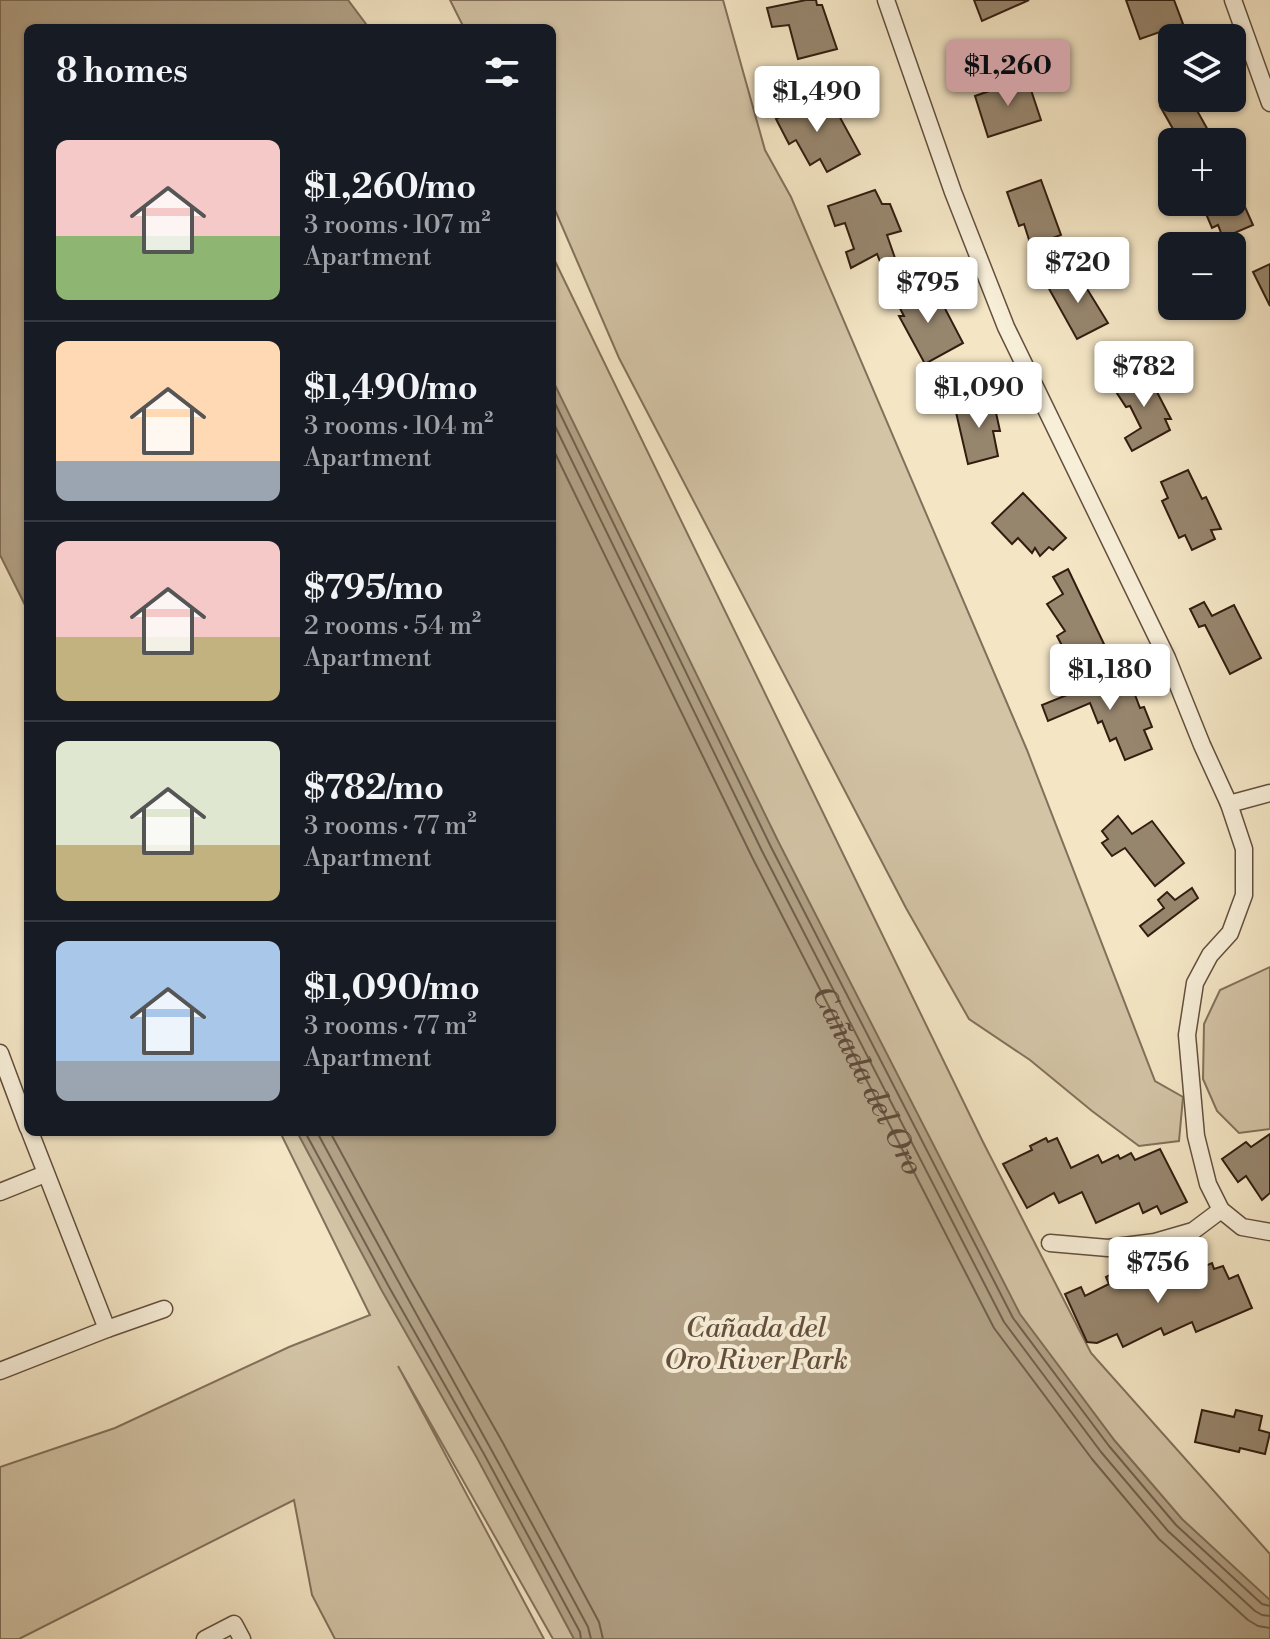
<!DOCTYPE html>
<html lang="en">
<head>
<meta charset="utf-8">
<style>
	:root { --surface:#171b24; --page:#242831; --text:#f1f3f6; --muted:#9ea1a6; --line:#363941; --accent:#c59692 }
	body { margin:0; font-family:"Libre Bodoni",serif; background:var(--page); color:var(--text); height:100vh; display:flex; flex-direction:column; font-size:30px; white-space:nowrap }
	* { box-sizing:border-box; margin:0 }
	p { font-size:26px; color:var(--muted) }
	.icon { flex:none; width:44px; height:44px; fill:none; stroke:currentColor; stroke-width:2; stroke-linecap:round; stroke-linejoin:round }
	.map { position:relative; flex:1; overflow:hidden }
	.details { position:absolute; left:24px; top:24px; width:532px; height:1112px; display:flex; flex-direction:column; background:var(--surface); border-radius:12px; box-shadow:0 2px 6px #0004 }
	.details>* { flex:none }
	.tools { position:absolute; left:1158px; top:24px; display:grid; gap:16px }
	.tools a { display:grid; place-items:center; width:88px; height:88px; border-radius:12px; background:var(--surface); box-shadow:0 2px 6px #0004; font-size:40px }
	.price { position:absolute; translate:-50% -68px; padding:0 18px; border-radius:8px; background:#fff; color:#222; font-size:26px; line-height:52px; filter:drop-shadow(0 2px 4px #0008) }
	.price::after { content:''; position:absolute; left:50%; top:48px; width:24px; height:18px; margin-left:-12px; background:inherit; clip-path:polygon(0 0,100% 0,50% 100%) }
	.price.on { background:var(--accent); color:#111 }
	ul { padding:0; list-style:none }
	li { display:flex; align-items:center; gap:24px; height:200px; padding:0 32px }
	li+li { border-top:2px solid var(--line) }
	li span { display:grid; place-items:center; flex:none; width:224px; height:160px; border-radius:12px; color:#555 }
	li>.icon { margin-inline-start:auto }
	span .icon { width:96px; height:96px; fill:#fffc; stroke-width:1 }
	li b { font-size:34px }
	h2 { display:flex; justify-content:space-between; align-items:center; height:96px; padding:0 32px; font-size:34px }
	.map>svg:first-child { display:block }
	.green { fill:#d3c4a6; stroke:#83705b; stroke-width:2 }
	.water { fill:#b2a287; stroke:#7f6d57; stroke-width:2 }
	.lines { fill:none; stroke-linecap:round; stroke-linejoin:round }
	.shore { stroke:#72604c; stroke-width:2 }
	.building { fill:#97866e; stroke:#331d10; stroke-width:2 }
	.minor-casing { stroke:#634f3d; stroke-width:19 }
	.minor { stroke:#f8efd9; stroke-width:16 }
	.labels { text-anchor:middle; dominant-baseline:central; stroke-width:8; stroke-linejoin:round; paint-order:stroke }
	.park-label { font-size:28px; font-style:italic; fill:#634f3d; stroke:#f8efd9 }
	.water-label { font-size:30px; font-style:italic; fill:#5f4c3a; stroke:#f8efd9 }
</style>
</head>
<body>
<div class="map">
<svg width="1270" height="1639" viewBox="0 0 1270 1639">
	<rect width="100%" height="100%" fill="#f4e6c5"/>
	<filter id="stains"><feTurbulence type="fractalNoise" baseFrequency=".0025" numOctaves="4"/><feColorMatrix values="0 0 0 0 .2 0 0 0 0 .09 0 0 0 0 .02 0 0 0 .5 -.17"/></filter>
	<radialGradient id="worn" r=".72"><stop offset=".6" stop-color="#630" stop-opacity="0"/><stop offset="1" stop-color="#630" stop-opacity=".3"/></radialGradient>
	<g class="green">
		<polygon points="450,0 723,0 765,150 791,197 1027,750 1155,1081 1183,1097 1179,1141 1139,1146 1092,1111 1030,1060 969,1019 906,908 619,358 552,203 552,28 464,28"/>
		<polygon points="552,255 983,1142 1091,1353 1270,1554 1270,1639 553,1639 398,1366 544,1639 335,1639 312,1595 294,1500 19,1639 0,1639 0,1467 115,1428 289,1347 370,1315 280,1132 552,1132"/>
		<polygon points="1270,967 1270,1129 1239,1133 1217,1111 1203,1079 1204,1024 1220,990"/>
	</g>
	<g class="water">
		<polygon points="0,0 348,0 369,28 28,28 28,611 0,555"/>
		<polygon points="552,379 779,843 1020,1314 1115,1441 1182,1519 1270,1600 1270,1639 574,1639 477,1458 382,1291 297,1132 552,1132"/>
	</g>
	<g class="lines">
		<g class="shore">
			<polyline points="552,397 771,847 1013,1318 1109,1446 1176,1525 1262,1604 1270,1606"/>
			<polyline points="552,420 762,851 1004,1322 1101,1452 1168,1531 1255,1611 1262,1615 1270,1616"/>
			<path id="s1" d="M552 447 752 857 994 1328 1092 1459 1159 1539 1248 1620 1258 1626 1270 1628"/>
			<polyline points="305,1132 389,1287 484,1454 580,1632 581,1639"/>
			<path d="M317 1132C406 1298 499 1461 588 1627L591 1639"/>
			<polyline points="330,1132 408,1276 503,1443 599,1622 603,1639"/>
		</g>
	</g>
	<g class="building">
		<polygon points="806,0 816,0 817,5 822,5 837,49 798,59 789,25 772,27 767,8"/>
		<polygon points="974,0 1029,0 982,21"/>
		<polygon points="1126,0 1174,0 1183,24 1140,39"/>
		<polygon points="1027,78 1041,120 988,137 975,96"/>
		<polygon points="800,97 807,111 820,103 828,117 837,112 860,154 827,172 820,159 810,165 796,140 789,144 776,119 778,118 775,114 789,107 787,104"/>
		<polygon points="1164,98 1190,98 1209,132 1193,142 1187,142 1182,133 1177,136 1160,106 1166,102"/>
		<polygon points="1232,178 1253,225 1223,238 1218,225 1212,228 1201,202 1232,202"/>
		<polygon points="1041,180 1061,235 1031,246 1024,224 1019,226 1007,192"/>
		<polygon points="875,190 882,204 890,204 901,231 887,235 896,261 881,264 877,254 851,268 846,252 854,249 845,223 835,226 828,206"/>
		<polygon points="1270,264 1270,306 1253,272"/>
		<polygon points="1076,271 1108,323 1077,339 1048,287"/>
		<polygon points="922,286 930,302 939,297 963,343 925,364 899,316 904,316 896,301"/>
		<polygon points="1145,369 1171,419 1165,419 1170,430 1132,451 1125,438 1141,428 1130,406 1126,407 1113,387"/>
		<polygon points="993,399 1000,431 993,431 998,456 968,464 955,408"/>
		<polygon points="1188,470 1202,499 1206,497 1221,529 1211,530 1215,539 1192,550 1185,535 1179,538 1162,501 1168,498 1161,482"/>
		<polygon points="1023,493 1066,538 1053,550 1049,547 1040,556 1035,548 1032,553 1018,538 1012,544 992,523"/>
		<polygon points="1068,569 1104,644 1070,661 1057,636 1065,631 1047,604 1063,594 1053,577"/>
		<polygon points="1204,602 1212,616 1234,605 1261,658 1230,674 1205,625 1199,627 1190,609"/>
		<polygon points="1126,671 1140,708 1144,707 1152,727 1144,730 1152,749 1125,760 1116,738 1110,741 1102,721 1098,723 1090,703 1048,721 1042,705"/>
		<polygon points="1118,816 1132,834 1152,821 1184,863 1155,886 1125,848 1112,856 1102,843 1108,839 1102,831"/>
		<polygon points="1192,888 1198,898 1148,936 1140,926 1164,908 1158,900 1167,892 1175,900"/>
		<polygon points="1270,1134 1270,1193 1262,1200 1246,1176 1238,1182 1222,1159 1246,1142 1251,1147"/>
		<polygon points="1046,1138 1048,1142 1057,1138 1071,1168 1098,1155 1102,1163 1118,1155 1120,1159 1131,1153 1135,1160 1160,1149 1187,1202 1161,1214 1157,1206 1143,1213 1139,1203 1096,1223 1082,1192 1059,1203 1054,1193 1027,1208 1003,1164 1032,1150 1030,1146"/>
		<polygon points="1212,1263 1214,1269 1223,1266 1229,1279 1238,1275 1252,1308 1196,1332 1192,1322 1164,1335 1161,1328 1123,1347 1117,1334 1097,1343 1087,1342 1065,1294 1081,1287 1085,1296 1109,1284 1106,1277 1124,1268 1132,1285 1153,1275 1157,1284 1167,1280 1168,1282"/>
		<polygon points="1202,1410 1234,1417 1236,1410 1262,1416 1259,1430 1270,1433 1265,1454 1240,1448 1239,1452 1195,1442"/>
	</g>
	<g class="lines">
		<defs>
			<g id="minor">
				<polyline points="886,0 953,192 1006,327 1167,658 1202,745 1229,804 1244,849 1244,895 1230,933 1210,955 1195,983 1187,1035 1196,1136 1208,1184 1221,1210 1242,1227 1270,1232"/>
				<polyline points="1233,0 1270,103"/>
				<polyline points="1229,804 1270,793"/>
				<polyline points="0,1053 28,1128"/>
				<polyline points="30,1132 107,1329"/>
				<polyline points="0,1192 45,1174"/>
				<polyline points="1050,1243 1108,1248 1155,1242 1193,1231 1221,1210"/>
				<polyline points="0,1371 107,1329 164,1309"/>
				<polyline points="205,1639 234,1624 242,1639"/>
			</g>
		</defs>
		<use href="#minor" class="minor-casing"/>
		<use href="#minor" class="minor"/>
	</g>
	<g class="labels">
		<g class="park-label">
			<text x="756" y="1328">Cañada del<tspan x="756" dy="32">Oro River Park</tspan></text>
		</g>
		<g class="water-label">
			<text stroke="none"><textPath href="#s1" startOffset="708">Cañada del Oro</textPath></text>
		</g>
	</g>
	<rect width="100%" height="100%" filter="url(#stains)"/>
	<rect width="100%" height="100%" fill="url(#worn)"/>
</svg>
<div class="tools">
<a><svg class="icon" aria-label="layers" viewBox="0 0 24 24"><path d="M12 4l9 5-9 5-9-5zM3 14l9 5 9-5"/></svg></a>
<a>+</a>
<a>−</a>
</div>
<b class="price on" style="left:1008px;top:108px">$1,260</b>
<b class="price" style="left:817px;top:134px">$1,490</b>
<b class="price" style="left:1078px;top:305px">$720</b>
<b class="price" style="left:928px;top:325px">$795</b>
<b class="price" style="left:1144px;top:409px">$782</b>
<b class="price" style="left:979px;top:430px">$1,090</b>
<b class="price" style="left:1110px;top:712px">$1,180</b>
<b class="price" style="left:1158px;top:1305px">$756</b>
<section class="details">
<h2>8 homes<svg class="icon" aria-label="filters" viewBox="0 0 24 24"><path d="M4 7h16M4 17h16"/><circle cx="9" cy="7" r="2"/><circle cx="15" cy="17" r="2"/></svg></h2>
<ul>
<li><span style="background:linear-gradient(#f6c9c9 60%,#8fb573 0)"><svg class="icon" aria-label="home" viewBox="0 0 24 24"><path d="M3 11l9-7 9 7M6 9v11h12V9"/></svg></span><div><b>$1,260/mo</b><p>3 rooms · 107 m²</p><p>Apartment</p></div></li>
<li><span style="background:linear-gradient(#ffd9b3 75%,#9aa5b1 0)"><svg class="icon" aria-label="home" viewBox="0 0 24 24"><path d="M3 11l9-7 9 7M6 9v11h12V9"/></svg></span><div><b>$1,490/mo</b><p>3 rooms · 104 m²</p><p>Apartment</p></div></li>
<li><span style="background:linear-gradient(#f6c9c9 60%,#c2b280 0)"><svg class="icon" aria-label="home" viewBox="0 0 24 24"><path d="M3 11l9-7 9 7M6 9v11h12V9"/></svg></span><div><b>$795/mo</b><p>2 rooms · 54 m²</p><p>Apartment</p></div></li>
<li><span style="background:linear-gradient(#dfe7d0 65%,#c2b280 0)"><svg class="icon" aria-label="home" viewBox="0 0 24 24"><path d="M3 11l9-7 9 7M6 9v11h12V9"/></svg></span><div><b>$782/mo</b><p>3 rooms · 77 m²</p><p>Apartment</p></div></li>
<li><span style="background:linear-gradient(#a9c7e8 75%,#9aa5b1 0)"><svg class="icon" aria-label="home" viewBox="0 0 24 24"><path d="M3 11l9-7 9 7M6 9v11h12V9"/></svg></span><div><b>$1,090/mo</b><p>3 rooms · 77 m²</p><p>Apartment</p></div></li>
</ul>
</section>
</div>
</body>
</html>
